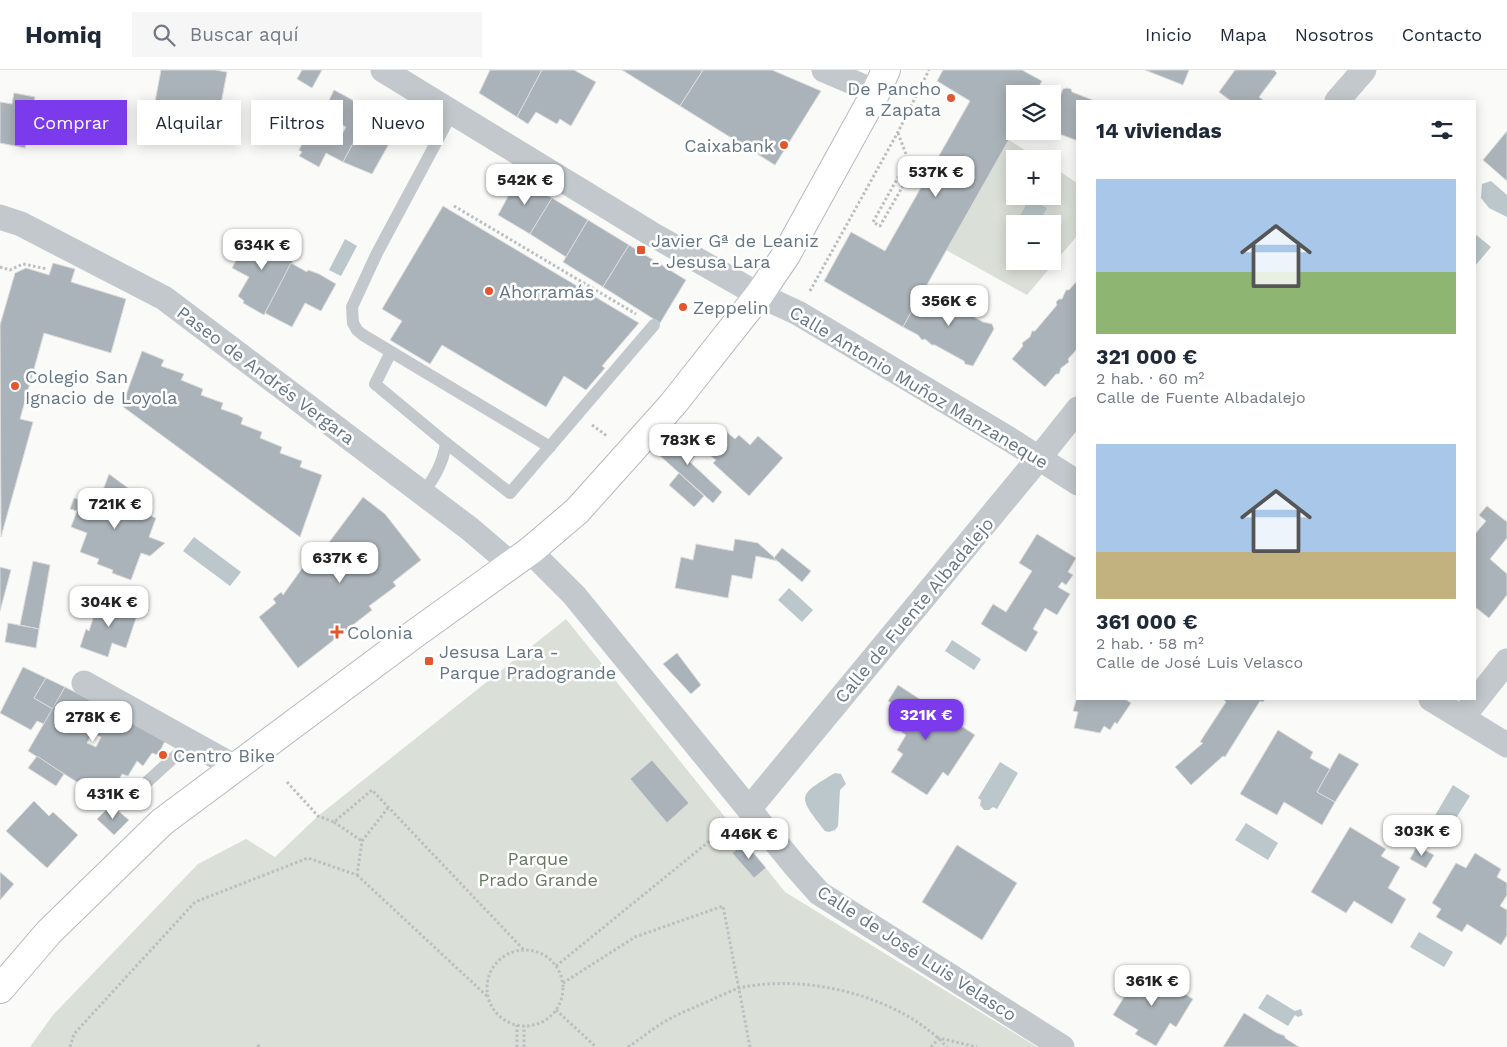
<!DOCTYPE html>
<html lang="es">
<head>
<meta charset="utf-8">
<style>
	:root { --surface:#fff; --page:#f6f6f7; --text:#1f2937; --muted:#747a83; --line:#e0e1e3; --accent:#7c3aed }
	body { margin:0; font-family:"Work Sans",sans-serif; background:var(--page); color:var(--text); height:100vh; display:flex; flex-direction:column; font-size:19px; white-space:nowrap }
	* { box-sizing:border-box; margin:0 }
	p { font-size:16px; color:var(--muted) }
	.icon { flex:none; width:28px; height:28px; fill:none; stroke:currentColor; stroke-width:2; stroke-linecap:round; stroke-linejoin:round }
	.map { position:relative; flex:1; overflow:hidden }
	.details { position:absolute; left:1076px; top:30px; width:400px; height:600px; display:flex; flex-direction:column; background:var(--surface); border-radius:0px; box-shadow:0 2px 12px #0003 }
	.details>* { flex:none }
	.top-card { position:absolute; left:15px; top:30px; width:475px; height:45px; display:flex; gap:10px }
	.controls { position:absolute; left:1006px; top:15px; display:grid; gap:10px }
	.controls a { display:grid; place-items:center; width:55px; height:55px; border-radius:0px; background:var(--surface); box-shadow:0 2px 12px #0003; font-size:25px }
	.price { position:absolute; translate:-50% -42px; padding:0 11px; border-radius:10px; background:#fff; color:#222; font-size:16px; line-height:32px; filter:drop-shadow(0 1px 2px #0008) }
	.price::after { content:''; position:absolute; left:50%; top:30px; width:15px; height:11px; margin-left:-8px; background:inherit; clip-path:polygon(0 0,100% 0,50% 100%) }
	.price.current { background:var(--accent); color:#fff }
	ul { padding:0; list-style:none }
	li { display:grid; align-content:center; gap:10px; height:265px; padding:0 20px }
	li span { display:grid; place-items:center; height:155px; border-radius:0px; color:#555 }
	li>.icon { margin-inline-start:auto }
	span .icon { width:90px; height:90px; fill:#fffc; stroke-width:1 }
	li b { font-size:21px }
	h2 { display:flex; justify-content:space-between; align-items:center; height:60px; padding:0 20px; font-size:21px }
	.tag { padding:0 18px; border-radius:0px; background:var(--surface); box-shadow:0 2px 12px #0003; font-size:18px; line-height:45px }
	.tag.current { background:var(--accent); color:#fff }
	header { display:flex; align-items:center; gap:30px; box-sizing:border-box; height:70px; padding:0 25px; background:var(--surface); border-bottom:1px solid var(--line) }
	header strong { font-size:24px }
	nav { display:flex; gap:28px; margin-inline-start:auto; font-size:18px }
	.search { width:350px; height:45px; background:var(--page); display:flex; align-items:center; gap:12px; box-sizing:border-box; padding:0 18px; border-radius:0px; color:var(--muted); font-size:19px }
	.map>svg:first-child { display:block }
	.green { fill:#dadfd7; fill-rule:evenodd }
	.water { fill:#bbc7cb }
	.building { fill:#aab3b9; stroke:#dcdcda; fill-rule:evenodd }
	.lines { fill:none; stroke-linecap:round; stroke-linejoin:round }
	.secondary-casing { stroke:#b3babf; stroke-width:30 }
	.path { stroke:#bbbfc2; stroke-width:3; stroke-dasharray:2.5 2.5; stroke-linecap:butt }
	.lane { stroke:#c3c8cc; stroke-width:12 }
	.street { stroke:#c3c8cc; stroke-width:25 }
	.secondary { stroke:#fff; stroke-width:28 }
	.poi-dot { fill:#e4572e; stroke:#fff; stroke-width:2 }
	.labels { text-anchor:middle; dominant-baseline:central; stroke-width:5; stroke-linejoin:round; paint-order:stroke }
	.poi-label { font-size:18px; fill:#657683; stroke:#fff; text-anchor:start }
	.street-label { font-size:18px; fill:#657683; stroke:#fff }
	.park-label { font-size:18px; fill:#687a64; stroke:#fff }
</style>
</head>
<body>
<header>
<strong>Homiq</strong>
<div class="search"><svg class="icon" aria-label="search" viewBox="0 0 24 24"><circle cx="10" cy="10" r="6"/><path d="M15 15l6 6"/></svg>Buscar aquí</div>
<nav><a>Inicio</a><a>Mapa</a><a>Nosotros</a><a>Contacto</a></nav>
</header>
<div class="map">
<svg width="1507" height="977" viewBox="0 0 1507 977">
	<rect width="100%" height="100%" fill="#fafaf8"/>
	<g class="green">
		<path d="M1009 70 1039 89H1015V126H1052L1053 97 1077 113V166L1027 225 946 180ZM1015 154H1052V191H1015Z"/>
		<polygon points="566,549 785,822 1037,977 30,977 53,945 198,794 246,769 275,787 318,746"/>
	</g>
	<g class="water">
		<polygon points="1491,111 1507,125 1507,147 1489,138 1481,128 1482,114"/>
		<polygon points="1038,127 1043,129 1043,136 1047,138 1038,154 1015,154 1030,128 1033,130"/>
		<polygon points="1475,164 1491,177 1475,196"/>
		<polygon points="345,169 357,176 341,206 329,200"/>
		<polygon points="194,467 241,502 230,516 183,481"/>
		<polygon points="789,518 813,540 802,552 778,530"/>
		<polygon points="952,570 981,589 974,600 945,581"/>
		<polygon points="1000,692 1018,703 997,739 993,737 989,740 984,740 980,735 981,730 978,728"/>
		<path d="M835 703 841 704 846 714 840 720 838 756 835 760 829 762 825 761C798 726 796 726 835 703Z"/>
		<polygon points="1453,715 1470,726 1449,759 1433,749"/>
		<polygon points="1246,753 1278,773 1268,790 1235,770"/>
		<polygon points="1419,862 1453,882 1444,897 1410,877"/>
		<polygon points="1267,924 1295,941 1301,939 1303,945 1298,947 1295,945 1288,956 1258,938"/>
	</g>
	<g class="building">
		<polygon points="161,0 215,0 227,2 219,44 198,40 196,54 159,47 162,33 155,32"/>
		<polygon points="302,0 322,0 312,18 297,9"/>
		<polygon points="490,0 542,0 517,47 479,23"/>
		<polygon points="542,0 574,0 596,12 571,56 560,49 557,54 536,42 528,54 517,47"/>
		<polygon points="622,0 703,0 680,36"/>
		<polygon points="703,0 772,0 821,21 775,95 680,36"/>
		<polygon points="1022,0 1042,11 1035,24 1015,24 1015,59 903,257 824,211 851,162 885,181 970,31 937,11 943,0"/>
		<polygon points="1145,0 1189,0 1183,15"/>
		<polygon points="1235,0 1274,0 1277,3 1259,27 1263,30 1262,31 1231,31 1219,22"/>
		<polygon points="1067,18 1071,19 1072,22 1095,31 1078,31 1078,71 1057,63 1054,64 1050,61 1052,61 1052,47 1063,19"/>
		<path d="M334 20 371 40 343 92 326 83 319 97 299 86 302 82 299 80 303 72 306 74 311 58 314 60 316 55 320 57 326 47 322 45ZM335 51 346 57 340 68 328 62Z"/>
		<polygon points="14,23 35,27 25,78 0,73 0,32 12,34"/>
		<polygon points="371,40 399,56 372,104 343,92"/>
		<polygon points="1507,61 1507,111 1483,90"/>
		<polygon points="518,108 552,128 530,164 498,145"/>
		<polygon points="552,128 588,150 566,187 530,164"/>
		<polygon points="443,136 639,253 602,296 605,298 586,320 564,306 546,337 442,275 430,294 390,270 402,251 382,239"/>
		<polygon points="588,150 629,175 603,217 563,192"/>
		<polygon points="252,161 296,185 264,245 243,233 244,231 238,226 249,207 232,198"/>
		<polygon points="629,175 686,210 660,253 603,217"/>
		<polygon points="53,193 75,199 71,212 126,229 111,283 44,263 20,349 33,352 1,467 0,255 15,203 26,198 49,205"/>
		<polygon points="291,193 307,202 308,200 319,204 336,214 321,241 305,233 292,257 265,243"/>
		<polygon points="1078,210 1078,278 1068,289 1069,292 1061,298 1059,304 1056,304 1045,317 1012,289 1023,276 1022,273 1030,267 1032,261 1035,261 1057,235 1056,232 1059,229 1062,229 1066,220 1069,220"/>
		<polygon points="924,219 939,227 942,226 946,228 946,231 949,233 952,232 956,234 956,237 983,252 992,254 994,259 973,296 965,294 964,291 935,275 932,275 925,269 922,270 918,265 903,257"/>
		<polygon points="142,281 164,290 161,296 184,304 181,310 203,319 201,325 223,333 221,339 238,345 243,348 241,354 262,362 260,368 282,377 280,383 302,391 300,397 322,405 300,467 122,336"/>
		<polygon points="723,359 735,369 739,365 750,375 758,366 783,388 749,426 713,393 716,390 704,381"/>
		<polygon points="676,362 698,382 690,392 722,422 713,433 658,384"/>
		<polygon points="679,403 704,426 694,437 669,415"/>
		<polygon points="109,404 132,421 125,437 156,448 149,467 165,473 150,486 141,483 131,510 112,503 113,500 97,494 99,489 80,482 87,463 71,457 77,441 70,439 74,428 97,436"/>
		<polygon points="363,427 385,444 421,490 393,512 396,516 369,536 372,540 298,598 259,547 276,533 273,529 281,522 283,525 316,479 321,483"/>
		<polygon points="1487,436 1507,452 1507,468 1490,489 1507,504 1507,525 1489,548 1475,537 1475,464 1486,451 1479,445"/>
		<polygon points="1037,464 1076,488 1068,502 1073,505 1066,515 1062,512 1058,517 1070,524 1057,545 1045,538 1033,559 1038,562 1026,582 981,554 993,534 1006,542 1032,501 1019,493"/>
		<polygon points="735,469 758,473 778,491 756,486 752,509 732,505 728,528 675,518 681,487 693,490 696,474 733,481"/>
		<polygon points="782,478 811,501 802,512 774,488"/>
		<polygon points="33,491 50,495 39,559 20,555"/>
		<polygon points="0,497 11,500 0,541"/>
		<polygon points="99,530 138,542 126,578 112,573 108,587 80,577 86,559 89,561"/>
		<polygon points="8,553 39,559 36,578 5,572"/>
		<polygon points="677,583 701,615 691,624 663,594"/>
		<polygon points="23,597 46,608 34,628 53,639 44,654 37,651 31,660 0,643"/>
		<polygon points="46,608 65,617 53,639 34,628"/>
		<polygon points="898,615 975,665 948,706 943,702 927,725 891,702 903,684 897,680 906,665 889,654 899,638 888,631"/>
		<path d="M65 617 166 669 158 685 152 683 143 696 137 691 128 706 122 704 107 731 28 681ZM92 663 101 667 96 677 87 673Z"/>
		<polygon points="1078,623 1078,629 1125,629 1131,633 1117,654 1115,652 1110,660 1104,656 1100,663 1074,658 1078,642 1073,641"/>
		<polygon points="1223,629 1265,629 1263,632 1260,631 1225,687 1223,686 1191,715 1175,697 1203,673 1200,672 1226,632"/>
		<polygon points="1278,660 1313,682 1310,688 1330,699 1317,722 1335,732 1322,755 1284,732 1277,745 1240,724"/>
		<polygon points="1339,683 1359,694 1335,732 1317,722"/>
		<polygon points="37,686 64,704 56,716 28,698"/>
		<polygon points="652,690 689,733 667,753 630,709"/>
		<polygon points="34,731 49,746 53,742 78,765 47,798 6,761"/>
		<polygon points="111,735 129,750 114,765 97,749"/>
		<polygon points="1350,757 1386,779 1381,786 1400,797 1388,818 1406,829 1392,854 1354,831 1346,843 1311,822"/>
		<polygon points="745,773 766,798 754,808 732,783"/>
		<polygon points="957,775 1017,813 982,870 922,832"/>
		<polygon points="1417,776 1434,785 1426,798 1410,789"/>
		<polygon points="1475,783 1501,799 1497,807 1507,813 1507,825 1500,836 1507,840 1507,865 1501,875 1467,854 1462,862 1436,847 1441,839 1432,833 1456,793 1466,798"/>
		<polygon points="0,802 14,814 0,830"/>
		<polygon points="1142,898 1193,929 1176,957 1170,953 1156,976 1135,964 1138,960 1113,945"/>
		<polygon points="1244,943 1277,963 1285,966 1285,968 1299,977 1223,977"/>
	</g>
	<g class="lines">
		<defs>
			<polyline id="secondary" points="0,919 49,862 162,752 413,565 530,481 577,441 673,334 759,225 786,185 876,22 886,0"/>
		</defs>
		<use href="#secondary" class="secondary-casing"/>
		<g class="path">
			<polyline points="898,63 912,100 931,108"/>
			<polyline points="906,93 873,152 880,156 912,100"/>
			<polyline points="454,136 636,244"/>
			<polyline points="0,197 10,200 23,194 47,199"/>
			<polyline points="810,221 898,62 929,0"/>
			<polyline points="592,355 607,366"/>
			<polyline points="287,712 318,746 334,752 372,720 524,880"/>
			<polyline points="334,752 362,771"/>
			<polyline points="357,805 488,927"/>
			<circle cx="525" cy="918" r="38"/>
			<polyline points="556,896 728,756"/>
			<polyline points="563,913 635,867 723,836 750,977"/>
			<polyline points="556,940 596,977"/>
			<polyline points="70,977 74,964 195,832 308,788 357,805 362,771 388,738"/>
			<polyline points="258,977 259,974"/>
			<polyline points="517,977 517,955"/>
			<polyline points="524,977 524,956"/>
			<path d="M628 977C643 967 657 955 673 947 685 941 698 936 711 930 720 926 730 921 739 918 806 903 900 926 947 977"/>
			<polyline points="931,977 939,968 977,977"/>
		</g>
		<g class="lane">
			<polyline points="452,43 377,183 352,237 353,253 357,260 363,265 550,377"/>
			<path d="M391 282 375 314 446 373C443 393 435 407 423 423"/>
			<polyline points="446,373 510,423 654,255"/>
			<polyline points="127,730 191,672"/>
		</g>
		<g class="street">
			<polyline points="383,0 650,163 759,225 798,243 1009,369 1078,413"/>
			<polyline points="824,0 876,22"/>
			<polyline points="1337,31 1364,0"/>
			<polyline points="0,147 21,154 164,228 470,459 511,494"/>
			<polyline points="530,481 574,525 796,797 819,823 1062,977"/>
			<polyline points="84,613 235,697"/>
			<polyline points="1431,629 1507,675"/>
			<polyline points="1462,648 1507,591"/>
			<polyline points="749,739 1039,388 1078,339"/>
		</g>
		<use href="#secondary" class="secondary"/>
	</g>
	<g class="poi-dot">
		<circle cx="951" cy="28" r="5"/>
		<circle cx="784" cy="75" r="5"/>
		<rect x="636" y="175" width="10" height="10" rx="2.5"/>
		<circle cx="489" cy="221" r="5"/>
		<circle cx="683" cy="237" r="5"/>
		<circle cx="15" cy="316" r="5"/>
		<path d="M334.5 554.5h5v5h5v5h-5v5h-5v-5h-5v-5h5z"/>
		<rect x="424" y="586" width="10" height="10" rx="2.5"/>
		<circle cx="163" cy="685" r="5"/>
	</g>
	<g class="labels">
		<g class="poi-label">
			<text x="941" y="18" text-anchor="end">De Pancho<tspan x="941" dy="21">a Zapata</tspan></text>
			<text x="774" y="75" text-anchor="end">Caixabank</text>
			<text x="651" y="170">Javier Gª de Leaniz<tspan x="651" dy="21">- Jesusa Lara</tspan></text>
			<text x="499" y="221">Ahorramás</text>
			<text x="693" y="237">Zeppelin</text>
			<text x="25" y="306">Colegio San<tspan x="25" dy="21">Ignacio de Loyola</tspan></text>
			<text x="347" y="562">Colonia</text>
			<text x="439" y="581">Jesusa Lara -<tspan x="439" dy="21">Parque Pradogrande</tspan></text>
			<text x="173" y="685">Centro Bike</text>
		</g>
		<g class="street-label">
			<text transform="translate(266 305) rotate(37)">Paseo de Andrés Vergara</text>
			<text transform="translate(919 317) rotate(31)">Calle Antonio Muñoz Manzaneque</text>
			<text transform="translate(914 540) rotate(-50)">Calle de Fuente Albadalejo</text>
			<text transform="translate(917 883) rotate(33)">Calle de José Luis Velasco</text>
		</g>
		<g class="park-label">
			<text x="538" y="788">Parque<tspan x="538" dy="21">Prado Grande</tspan></text>
		</g>
	</g>
</svg>
<div class="controls">
<a><svg class="icon" aria-label="layers" viewBox="0 0 24 24"><path d="M12 4l9 5-9 5-9-5zM3 14l9 5 9-5"/></svg></a>
<a>+</a>
<a>−</a>
</div>
<b class="price" style="left:936px;top:128px">537K €</b>
<b class="price" style="left:525px;top:136px">542K €</b>
<b class="price" style="left:262px;top:201px">634K €</b>
<b class="price" style="left:949px;top:257px">356K €</b>
<b class="price" style="left:688px;top:396px">783K €</b>
<b class="price" style="left:115px;top:460px">721K €</b>
<b class="price" style="left:340px;top:514px">637K €</b>
<b class="price" style="left:109px;top:558px">304K €</b>
<b class="price current" style="left:926px;top:671px">321K €</b>
<b class="price" style="left:93px;top:673px">278K €</b>
<b class="price" style="left:113px;top:750px">431K €</b>
<b class="price" style="left:1422px;top:787px">303K €</b>
<b class="price" style="left:749px;top:790px">446K €</b>
<b class="price" style="left:1152px;top:937px">361K €</b>
<div class="top-card">
<a class="tag current">Comprar</a>
<a class="tag">Alquilar</a>
<a class="tag">Filtros</a>
<a class="tag">Nuevo</a>
</div>
<section class="details">
<h2>14 viviendas<svg class="icon" aria-label="filters" viewBox="0 0 24 24"><path d="M4 7h16M4 17h16"/><circle cx="9" cy="7" r="2"/><circle cx="15" cy="17" r="2"/></svg></h2>
<ul>
<li><span style="background:linear-gradient(#a9c7e8 60%,#8fb573 0)"><svg class="icon" aria-label="home" viewBox="0 0 24 24"><path d="M3 11l9-7 9 7M6 9v11h12V9"/></svg></span><div><b>321 000 €</b><p>2 hab. · 60 m²</p><p>Calle de Fuente Albadalejo</p></div></li>
<li><span style="background:linear-gradient(#a9c7e8 70%,#c2b280 0)"><svg class="icon" aria-label="home" viewBox="0 0 24 24"><path d="M3 11l9-7 9 7M6 9v11h12V9"/></svg></span><div><b>361 000 €</b><p>2 hab. · 58 m²</p><p>Calle de José Luis Velasco</p></div></li>
</ul>
</section>
</div>
</body>
</html>
